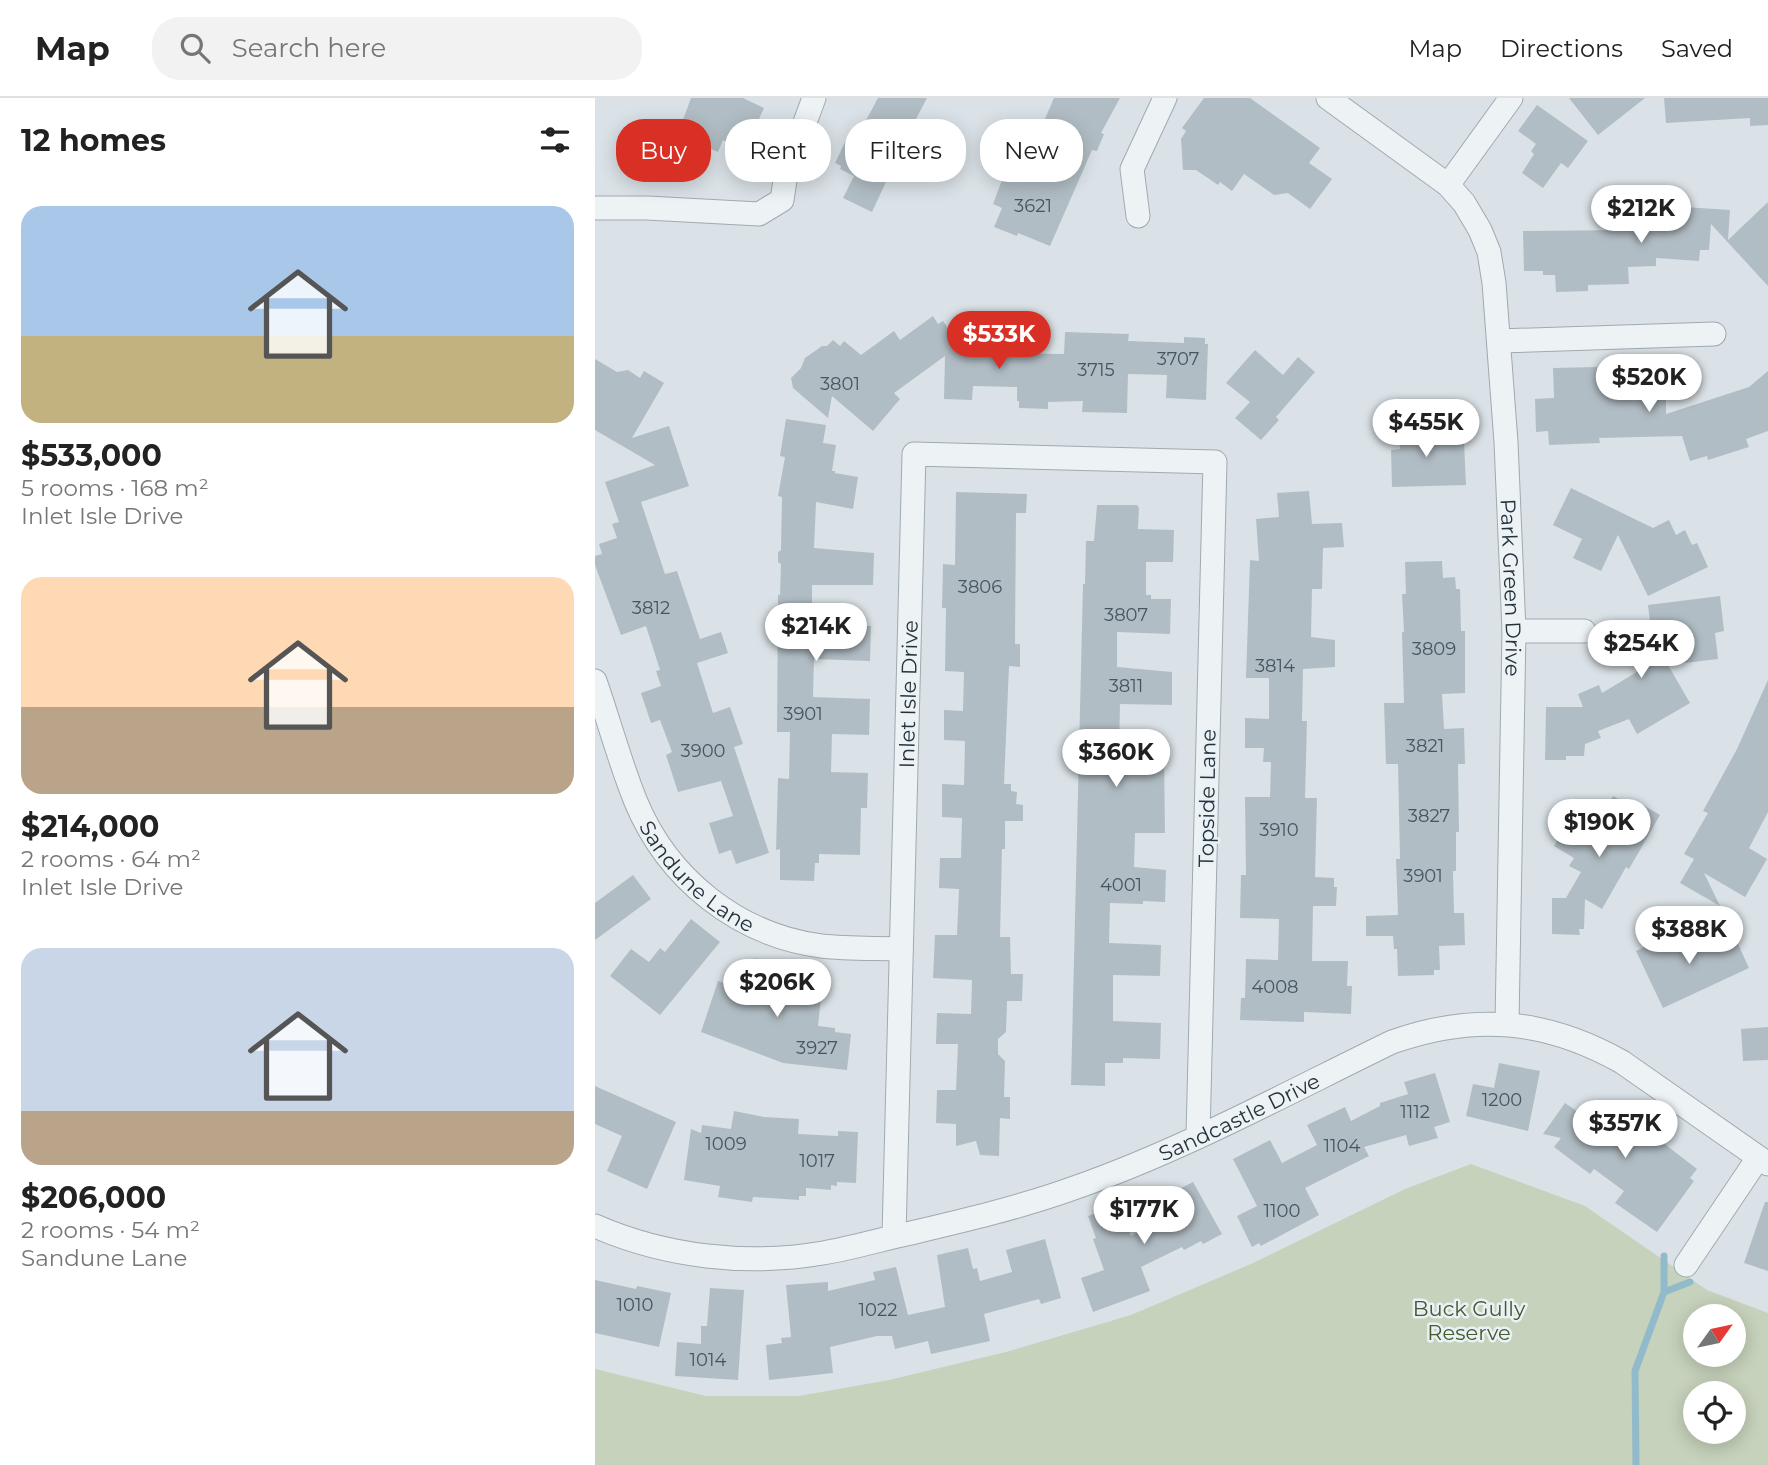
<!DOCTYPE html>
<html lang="en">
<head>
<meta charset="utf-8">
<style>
	:root { --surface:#fff; --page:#f2f2f2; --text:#222; --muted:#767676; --line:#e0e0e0; --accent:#d93025 }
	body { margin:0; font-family:Montserrat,sans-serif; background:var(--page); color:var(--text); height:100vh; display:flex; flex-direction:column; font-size:26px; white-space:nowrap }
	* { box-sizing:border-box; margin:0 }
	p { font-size:23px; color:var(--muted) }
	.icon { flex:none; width:38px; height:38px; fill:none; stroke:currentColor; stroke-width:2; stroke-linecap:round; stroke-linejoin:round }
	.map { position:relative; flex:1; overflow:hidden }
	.details { display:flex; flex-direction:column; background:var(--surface); width:595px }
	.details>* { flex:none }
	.banner { position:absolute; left:21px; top:21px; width:665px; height:63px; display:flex; gap:14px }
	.needle { width:46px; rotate:57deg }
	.tools { position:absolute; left:1088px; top:1206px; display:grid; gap:14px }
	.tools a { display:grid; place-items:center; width:63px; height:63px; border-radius:50%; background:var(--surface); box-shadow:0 4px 18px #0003; font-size:35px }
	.price { position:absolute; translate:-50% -60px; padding:0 16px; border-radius:24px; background:#fff; color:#222; font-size:23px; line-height:46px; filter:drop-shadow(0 2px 4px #0008) }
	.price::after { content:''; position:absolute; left:50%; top:42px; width:21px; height:16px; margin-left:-10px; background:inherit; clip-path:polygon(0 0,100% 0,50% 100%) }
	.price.active { background:var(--accent); color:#fff }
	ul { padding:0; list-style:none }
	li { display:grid; align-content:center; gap:14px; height:371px; padding:0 21px }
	li span { display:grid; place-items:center; height:217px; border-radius:21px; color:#555 }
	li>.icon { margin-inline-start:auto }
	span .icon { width:126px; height:126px; fill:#fffc; stroke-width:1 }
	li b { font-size:30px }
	h2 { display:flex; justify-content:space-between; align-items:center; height:84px; padding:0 21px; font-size:30px }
	.tag { padding:0 24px; border-radius:28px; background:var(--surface); box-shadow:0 4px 18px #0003; font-size:24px; line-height:63px }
	.tag.active { background:var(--accent); color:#fff }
	header { display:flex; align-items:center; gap:42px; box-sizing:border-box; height:98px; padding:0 35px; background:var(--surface); border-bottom:2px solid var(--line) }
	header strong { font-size:33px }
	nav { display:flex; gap:38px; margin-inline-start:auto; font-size:24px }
	.search { width:490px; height:63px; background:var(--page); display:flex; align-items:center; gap:18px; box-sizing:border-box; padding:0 24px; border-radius:28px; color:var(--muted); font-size:26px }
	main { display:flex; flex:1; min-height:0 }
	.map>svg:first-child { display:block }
	.green { fill:#c6d2bb; fill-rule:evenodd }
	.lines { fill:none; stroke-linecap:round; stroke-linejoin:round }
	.stream { stroke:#91bbcb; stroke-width:7 }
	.building { fill:#b1bdc4 }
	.minor-casing { stroke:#9faab1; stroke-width:25 }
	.minor { stroke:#edf2f5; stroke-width:23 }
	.labels { text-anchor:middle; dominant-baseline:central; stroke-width:5; stroke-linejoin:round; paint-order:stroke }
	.number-label { font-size:18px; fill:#465660 }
	.street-label { font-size:21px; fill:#23333e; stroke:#eaf1f5 }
	.park-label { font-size:21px; fill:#425b2f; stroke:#eaf1f5 }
</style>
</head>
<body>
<header>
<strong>Map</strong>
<div class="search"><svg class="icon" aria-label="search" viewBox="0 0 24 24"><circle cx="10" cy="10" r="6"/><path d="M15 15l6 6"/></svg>Search here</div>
<nav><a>Map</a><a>Directions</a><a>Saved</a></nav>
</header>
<main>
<section class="details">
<h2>12 homes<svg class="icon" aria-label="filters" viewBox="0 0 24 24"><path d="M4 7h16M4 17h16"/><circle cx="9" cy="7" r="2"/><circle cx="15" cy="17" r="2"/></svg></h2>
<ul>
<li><span style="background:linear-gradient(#a9c7e8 60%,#c2b280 0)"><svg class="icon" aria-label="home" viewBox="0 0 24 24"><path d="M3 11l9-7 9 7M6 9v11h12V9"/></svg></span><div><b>$533,000</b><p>5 rooms · 168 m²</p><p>Inlet Isle Drive</p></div></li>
<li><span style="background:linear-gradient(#ffd9b3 60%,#b9a48a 0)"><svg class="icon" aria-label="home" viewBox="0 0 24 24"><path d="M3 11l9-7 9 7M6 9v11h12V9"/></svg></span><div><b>$214,000</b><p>2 rooms · 64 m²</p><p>Inlet Isle Drive</p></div></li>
<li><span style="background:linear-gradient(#c9d6e8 75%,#b9a48a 0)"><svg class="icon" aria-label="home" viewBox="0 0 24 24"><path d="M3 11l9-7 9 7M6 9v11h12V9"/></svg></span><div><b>$206,000</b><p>2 rooms · 54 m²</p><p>Sandune Lane</p></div></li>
</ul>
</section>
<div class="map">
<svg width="1173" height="1367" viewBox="0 0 1173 1367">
	<rect width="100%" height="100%" fill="#dae2e7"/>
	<path class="green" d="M876 1066 990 1108 1112 1192 1173 1215V1367H0V1271L111 1298H204L294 1282 411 1254 536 1217 656 1166 810 1091ZM1101 1218H1139V1256H1101ZM1101 1295H1139V1334H1101Z"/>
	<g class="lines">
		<g class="stream">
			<polyline points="1069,1194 1069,1158"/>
			<polyline points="1041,1367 1040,1273 1069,1194 1095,1184"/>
		</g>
	</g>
	<g class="building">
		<polygon points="96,0 148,0 169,10 150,51 128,42 123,54 88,38 85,30"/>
		<polygon points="283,0 332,0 320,23 341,36 331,55 309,45 277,114 248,100 259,78 245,71 246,68 240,65 252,40 258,43 261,41"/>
		<polygon points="459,0 525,0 506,35 509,36 502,53 497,52 455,148 423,135 422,138 399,129 407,110 398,106 410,74 421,79 425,70 428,72"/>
		<polygon points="609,0 655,0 725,50 714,65 737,81 715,111 693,95 679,97 649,76 637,93 625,84 623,87 601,72 588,72 586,41 591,33 587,30"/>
		<polygon points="974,0 1050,0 1003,37"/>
		<polygon points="1069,0 1173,0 1173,27 1155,28 1155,20 1071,25"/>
		<polygon points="942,7 993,43 973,70 966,65 948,90 927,75 939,56 936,53 941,46 923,33"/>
		<polygon points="1059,104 1059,107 1135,112 1133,142 1173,104 1173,188 1116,126 1114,152 1105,152 1104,163 1061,160 1061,168 1033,169 1034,186 993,187 993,193 961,194 960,177 948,177 948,173 929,173 928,133 1038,132 1037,105"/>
		<polygon points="338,218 343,226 348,223 370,254 383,255 469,256 470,234 534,236 533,243 589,245 589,239 610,240 610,246 613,246 611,302 571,300 572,277 533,276 532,315 487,314 488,303 453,304 453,311 424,310 424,303 422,303 422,289 378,288 377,302 349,301 350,258 299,295 305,301 278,333 237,298 233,320 198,290 196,280 206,270 210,260 227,248 232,248 238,242 245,248 249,243 266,257 299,233 305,242"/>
		<polygon points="660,252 688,277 703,259 720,274 681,319 684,322 666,342 640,320 655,304 631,285"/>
		<polygon points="0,261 22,274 33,272 45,280 49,273 69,285 37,340 74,328 94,388 46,404 70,476 82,473 105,541 126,534 133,555 102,565 118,615 135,609 148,646 139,649 174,755 141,766 136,752 124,756 114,725 138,718 126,683 83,694 71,657 77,654 65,622 56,625 46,595 66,588 61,573 65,572 51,528 26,537 0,467 0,458 7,456 4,446 22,440 17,426 24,424 10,384 60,367 0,332"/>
		<polygon points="1002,269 1002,281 1041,280 1042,300 1071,301 1071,316 1154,289 1173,273 1173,333 1151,341 1154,349 1113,362 1112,358 1095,363 1087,338 1004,340 1005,345 954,347 953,333 941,334 940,301 959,300 958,270"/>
		<polygon points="191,321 231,327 228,345 241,347 237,373 240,373 240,375 263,379 258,411 221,404 219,450 279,455 278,487 217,487 217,521 234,522 234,527 276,528 275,563 219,561 218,599 275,601 274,637 237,636 236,674 273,675 272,710 266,710 265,757 224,756 224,765 220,765 219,783 185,782 185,751 181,752 183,680 194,681 195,634 182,634 183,497 185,497 186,466 183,464 183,454 186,452 187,399 183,398 190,359 185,358"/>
		<polygon points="838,324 838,345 869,344 871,387 797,389 796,352 805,351 804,325"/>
		<polygon points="976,390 1058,430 1074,422 1081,437 1090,432 1097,447 1102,445 1113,469 1053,498 1023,437 1006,473 978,460 987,441 958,427"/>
		<polygon points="714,393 717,426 747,425 749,449 728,450 727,491 717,491 716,539 740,542 740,569 708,571 707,623 712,623 710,700 722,700 720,779 739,780 739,789 742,789 741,808 718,808 717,863 753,863 752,888 757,888 756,916 709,914 709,924 645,922 646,900 650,900 651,861 683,862 684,821 645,820 646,777 651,777 650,699 675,699 676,664 668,664 669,650 650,650 650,620 674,621 674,580 651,580 655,462 664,463 661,421 684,419 682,395"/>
		<polygon points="361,394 432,396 431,415 421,415 420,546 425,546 425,569 414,568 409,686 416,686 416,693 422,694 421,706 428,707 428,723 410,723 410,751 407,751 405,839 415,839 416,876 428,876 427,903 412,903 411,934 403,941 403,956 410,963 409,999 415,999 415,1021 405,1020 404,1058 385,1057 381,1043 361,1048 361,1026 341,1025 342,992 361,992 363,946 341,946 342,915 376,916 377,882 338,880 340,837 362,837 364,791 344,790 345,760 366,760 367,720 347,719 347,686 369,687 370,643 349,642 349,612 368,613 369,574 350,573 351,510 347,510 348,466 360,467"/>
		<polygon points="502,407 542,407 544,410 543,431 579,432 578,464 551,464 551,497 556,497 556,501 576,501 575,536 522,534 522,569 577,574 577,607 525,606 524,651 569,652 570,735 540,735 539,769 571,772 570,804 548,803 548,806 515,805 514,845 566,847 565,878 518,877 518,923 566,925 565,961 528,960 528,965 510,965 510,988 476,987 488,486 490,486 491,443 499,443"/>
		<polygon points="847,463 848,480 860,479 861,491 865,491 866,533 870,533 870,595 847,596 849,631 869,630 870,666 863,666 864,734 861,734 861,773 858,773 859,815 869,815 870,847 844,848 845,872 839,872 839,877 803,878 802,851 799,851 798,838 771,838 771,818 803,817 801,761 805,761 803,666 791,666 789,605 809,605 807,534 809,534 807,496 811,496 810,464"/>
		<polygon points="1125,498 1129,533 1120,535 1123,561 1073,567 1095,605 1042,636 1034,621 1003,633 1006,640 990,646 989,658 971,658 971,662 950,662 951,609 988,609 983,596 1004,587 1007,595 1060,563 1053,507"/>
		<polygon points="1173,582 1173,714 1154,750 1172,761 1150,799 1109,775 1125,808 1085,785 1099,761 1089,756 1113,715 1108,713 1142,651"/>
		<polygon points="1018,698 1045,713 1048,707 1065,717 1034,771 1031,769 1007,811 990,801 989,831 984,831 985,837 957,836 957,800 971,800 986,774 974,768 979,760 959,748 975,720 983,724 1008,717"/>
		<polygon points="38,777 56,801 0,842 0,805"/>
		<polygon points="96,821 125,844 65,917 15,878 36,851 54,864 65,850 70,854"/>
		<polygon points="1077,830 1090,857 1138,835 1154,870 1068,910 1041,853 1061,843 1059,839"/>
		<polygon points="160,860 190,871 188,876 228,881 223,928 240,930 240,934 256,936 252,972 188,965 106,934 123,883 149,892"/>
		<polygon points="1173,929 1173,962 1148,963 1146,931"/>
		<polygon points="904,965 945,973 933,1033 871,1018 878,986 899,990"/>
		<polygon points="840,975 855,1024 839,1029 843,1040 814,1048 811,1037 769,1049 774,1058 710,1090 724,1117 666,1148 664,1145 657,1149 642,1118 662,1108 638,1061 675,1042 687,1065 722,1047 712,1027 750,1009 756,1023 785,1008 785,1005 813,996 809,984"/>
		<polygon points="0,988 81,1024 52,1091 12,1073 27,1038 0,1026"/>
		<polygon points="1006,1003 1043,1030 1045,1027 1102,1071 1095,1080 1099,1083 1062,1134 1020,1105 1029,1093 999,1071 995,1076 959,1049 966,1040 948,1036 970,1005 983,1014 990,1005 1000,1012"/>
		<polygon points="139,1013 169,1019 204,1021 203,1036 243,1038 243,1033 263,1034 261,1085 242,1084 242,1088 236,1087 236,1092 211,1090 211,1098 204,1098 204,1102 158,1099 157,1104 123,1099 125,1088 89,1082 96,1031 106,1035 107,1027 136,1031"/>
		<polygon points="598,1084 627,1136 608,1146 606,1143 589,1152 587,1149 546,1169 555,1193 498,1214 486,1180 509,1172 498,1141 501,1140 493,1118 523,1107 536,1138 571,1120 568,1114 578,1110 573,1097"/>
		<polygon points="1170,1104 1173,1104 1173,1173 1149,1165"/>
		<polygon points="450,1141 466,1200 446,1206 444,1201 389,1216 395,1243 336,1256 333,1243 300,1251 297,1238 282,1238 235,1249 238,1275 174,1282 171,1247 187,1245 186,1240 196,1239 191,1187 233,1184 233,1193 280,1182 278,1174 301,1169 313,1217 350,1209 342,1157 373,1150 378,1171 382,1170 385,1183 417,1174 411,1152"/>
		<polygon points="0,1182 41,1191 42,1188 76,1195 64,1249 0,1235"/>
		<polygon points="115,1190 149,1192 143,1282 80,1278 82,1244 106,1246 106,1228 112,1228"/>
	</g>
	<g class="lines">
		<defs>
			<g id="minor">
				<path id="s1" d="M733 0 853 87 869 105 885 132 894 154 899 185 911 344 919 533 912 926"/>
				<polyline points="853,87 916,0"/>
				<polyline points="0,110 52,110 164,116 187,102 191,76 219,0"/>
				<polyline points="543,118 537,71 570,0"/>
				<polyline points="904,243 1119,236"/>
				<polyline points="919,533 989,533"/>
				<path id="s2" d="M0 583C14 623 25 665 41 704 73 781 143 837 226 848 253 851 280 850 306 851"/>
				<path id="s3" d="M0 1128C71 1159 152 1168 228 1155 258 1150 287 1141 316 1135 371 1122 426 1109 479 1090 586 1053 694 994 797 944 879 915 951 921 1027 964L1173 1066"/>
				<path id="s4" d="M299 1138 319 356 620 364 603 1037"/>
				<polyline points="1091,1167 1163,1060"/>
			</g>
		</defs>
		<use href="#minor" class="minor-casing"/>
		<use href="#minor" class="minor"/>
	</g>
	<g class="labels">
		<g class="number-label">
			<text x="438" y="108">3621</text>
			<text x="583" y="261">3707</text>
			<text x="501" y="272">3715</text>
			<text x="245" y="286">3801</text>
			<text x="385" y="489">3806</text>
			<text x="56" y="510">3812</text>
			<text x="531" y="517">3807</text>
			<text x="839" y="551">3809</text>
			<text x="680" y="568">3814</text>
			<text x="531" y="588">3811</text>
			<text x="208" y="616">3901</text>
			<text x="830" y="648">3821</text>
			<text x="108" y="653">3900</text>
			<text x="834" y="718">3827</text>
			<text x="684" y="732">3910</text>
			<text x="828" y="778">3901</text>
			<text x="526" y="787">4001</text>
			<text x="680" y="889">4008</text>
			<text x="222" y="950">3927</text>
			<text x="907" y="1002">1200</text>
			<text x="820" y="1014">1112</text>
			<text x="131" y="1046">1009</text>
			<text x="747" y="1048">1104</text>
			<text x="222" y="1063">1017</text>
			<text x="687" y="1113">1100</text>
			<text x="40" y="1207">1010</text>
			<text x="283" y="1212">1022</text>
			<text x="113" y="1262">1014</text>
		</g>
		<g class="street-label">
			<text stroke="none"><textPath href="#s1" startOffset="564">Park Green Drive</textPath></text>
			<text stroke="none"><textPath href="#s4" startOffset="542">Inlet Isle Drive</textPath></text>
			<text transform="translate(612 700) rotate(-89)">Topside Lane</text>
			<text stroke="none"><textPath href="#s2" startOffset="226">Sandune Lane</textPath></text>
			<text stroke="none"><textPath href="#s3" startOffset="672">Sandcastle Drive</textPath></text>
		</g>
		<g class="park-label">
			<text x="874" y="1210">Buck Gully<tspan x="874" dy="24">Reserve</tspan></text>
		</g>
	</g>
</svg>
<div class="tools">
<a><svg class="needle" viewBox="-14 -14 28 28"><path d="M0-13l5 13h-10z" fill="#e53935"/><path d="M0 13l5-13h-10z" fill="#767676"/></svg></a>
<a><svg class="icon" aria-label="locate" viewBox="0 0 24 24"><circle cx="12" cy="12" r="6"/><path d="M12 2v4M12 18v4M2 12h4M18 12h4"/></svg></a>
</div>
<b class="price" style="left:1046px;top:147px">$212K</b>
<b class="price active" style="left:404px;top:273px">$533K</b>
<b class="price" style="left:1054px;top:316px">$520K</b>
<b class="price" style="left:831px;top:361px">$455K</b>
<b class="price" style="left:221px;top:565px">$214K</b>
<b class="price" style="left:1046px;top:582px">$254K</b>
<b class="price" style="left:521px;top:691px">$360K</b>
<b class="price" style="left:1004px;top:761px">$190K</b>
<b class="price" style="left:1094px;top:868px">$388K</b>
<b class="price" style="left:182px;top:921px">$206K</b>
<b class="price" style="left:1030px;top:1062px">$357K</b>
<b class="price" style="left:549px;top:1148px">$177K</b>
<div class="banner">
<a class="tag active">Buy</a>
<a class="tag">Rent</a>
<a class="tag">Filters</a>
<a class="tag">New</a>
</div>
</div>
</main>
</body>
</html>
